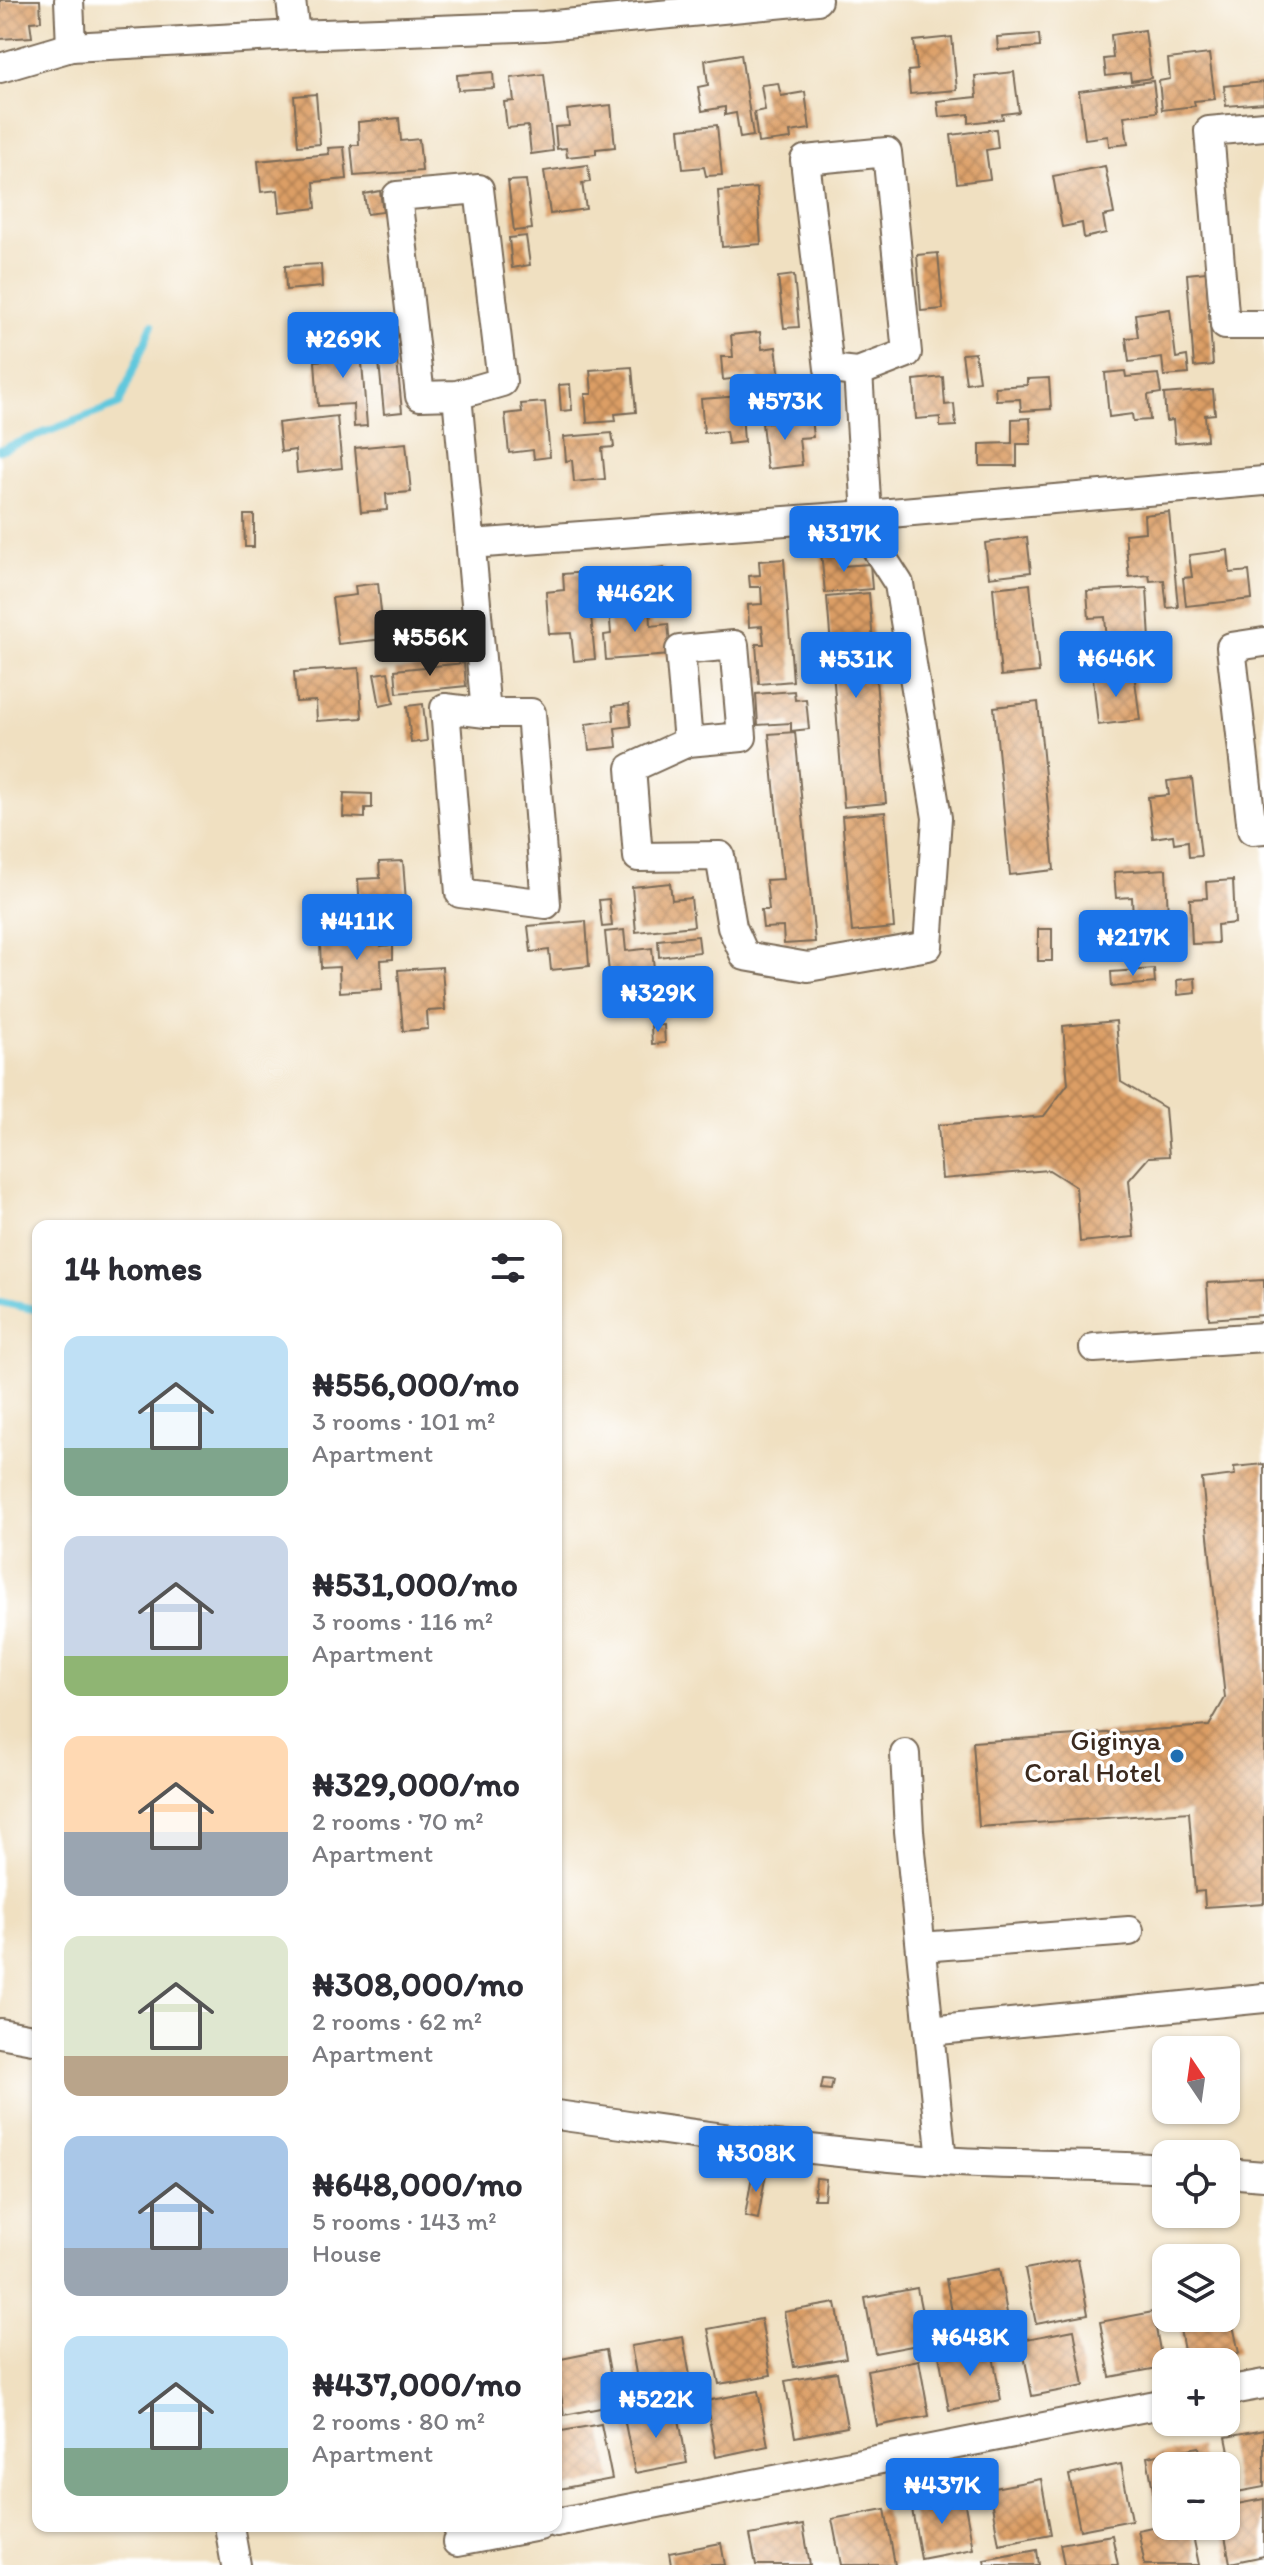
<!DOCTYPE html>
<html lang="en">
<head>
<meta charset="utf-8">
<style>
	:root { --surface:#fff; --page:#f7f7f7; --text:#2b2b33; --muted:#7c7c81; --accent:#1a73e8 }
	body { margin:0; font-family:Itim,sans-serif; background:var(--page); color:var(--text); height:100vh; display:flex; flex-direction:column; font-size:30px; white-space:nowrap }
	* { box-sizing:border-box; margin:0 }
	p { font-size:26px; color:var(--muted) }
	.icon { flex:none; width:44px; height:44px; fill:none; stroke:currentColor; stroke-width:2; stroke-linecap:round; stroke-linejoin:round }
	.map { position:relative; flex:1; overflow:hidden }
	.details { position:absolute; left:32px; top:1220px; width:530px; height:1312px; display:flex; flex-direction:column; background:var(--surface); border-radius:16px; box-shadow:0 2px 6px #0004 }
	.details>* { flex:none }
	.needle { width:52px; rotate:347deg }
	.controls { position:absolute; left:1152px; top:2036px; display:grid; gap:16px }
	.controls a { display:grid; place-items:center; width:88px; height:88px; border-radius:16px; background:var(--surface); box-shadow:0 2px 6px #0004; font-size:40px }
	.price { position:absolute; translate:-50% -68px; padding:0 18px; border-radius:8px; background:var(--accent); color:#fff; font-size:26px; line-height:52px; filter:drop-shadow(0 2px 4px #0008) }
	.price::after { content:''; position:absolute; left:50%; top:48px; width:24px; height:18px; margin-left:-12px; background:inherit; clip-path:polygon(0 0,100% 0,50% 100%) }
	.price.selected { background:#222; color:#fff }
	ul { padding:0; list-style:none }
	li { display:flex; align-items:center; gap:24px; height:200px; padding:0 32px }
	li span { display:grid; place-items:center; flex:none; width:224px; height:160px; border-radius:16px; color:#555 }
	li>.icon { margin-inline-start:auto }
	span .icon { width:96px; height:96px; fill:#fffc; stroke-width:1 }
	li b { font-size:34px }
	h2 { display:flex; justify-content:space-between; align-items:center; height:96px; padding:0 32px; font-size:34px }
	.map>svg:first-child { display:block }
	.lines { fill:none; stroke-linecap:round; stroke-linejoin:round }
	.stream { stroke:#60c8dd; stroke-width:8 }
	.building { fill:url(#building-cross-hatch) }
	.minor-casing { stroke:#7a6a57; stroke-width:32 }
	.minor { stroke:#fff; stroke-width:28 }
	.poi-dot { fill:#1f6fb2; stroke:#fff; stroke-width:3 }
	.labels { text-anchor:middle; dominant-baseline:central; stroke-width:7; stroke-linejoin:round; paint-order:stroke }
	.poi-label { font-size:28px; fill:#3b2a1e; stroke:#fff; text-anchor:end }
</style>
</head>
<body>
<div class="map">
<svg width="1264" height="2565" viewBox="0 0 1264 2565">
	<defs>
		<pattern id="building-cross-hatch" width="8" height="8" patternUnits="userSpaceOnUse" patternTransform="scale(2)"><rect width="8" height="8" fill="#dc9e65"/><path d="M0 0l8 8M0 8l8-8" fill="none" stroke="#b48153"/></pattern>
	</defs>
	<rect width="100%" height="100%" fill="#fff"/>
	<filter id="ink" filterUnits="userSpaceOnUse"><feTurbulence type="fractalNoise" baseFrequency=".0125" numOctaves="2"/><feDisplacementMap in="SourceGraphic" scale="16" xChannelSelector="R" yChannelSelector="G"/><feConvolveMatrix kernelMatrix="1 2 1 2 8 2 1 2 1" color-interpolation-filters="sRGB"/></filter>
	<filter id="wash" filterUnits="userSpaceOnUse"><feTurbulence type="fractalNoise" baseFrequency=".006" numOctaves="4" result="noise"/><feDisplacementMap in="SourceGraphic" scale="32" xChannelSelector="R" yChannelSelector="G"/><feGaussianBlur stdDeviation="1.8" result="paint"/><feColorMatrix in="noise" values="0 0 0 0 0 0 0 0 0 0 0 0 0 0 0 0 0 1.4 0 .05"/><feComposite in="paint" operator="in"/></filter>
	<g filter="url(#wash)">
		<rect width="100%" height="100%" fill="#f0e0c1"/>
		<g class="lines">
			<g class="stream">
				<polyline points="0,450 119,404 152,325"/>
				<polyline points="0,1302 38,1310"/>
			</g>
		</g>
		<g id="blocks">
			<g class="building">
				<polygon points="0,0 40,0 41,21 30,22 32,37 0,39"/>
				<polygon points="1145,30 1151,78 1131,81 1130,73 1106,76 1104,59 1113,58 1111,35"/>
				<polygon points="1039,34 1040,47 998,50 997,37"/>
				<polygon points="952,37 957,90 910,94 908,71 917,70 914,41"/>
				<polygon points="741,54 753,136 740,138 736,113 725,115 725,107 702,111 698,87 708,85 705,60"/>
				<polygon points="1209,54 1215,99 1194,101 1195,106 1162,110 1159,81 1170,79 1168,59"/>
				<polygon points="493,72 494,88 458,90 457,75"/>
				<polygon points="1014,72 1019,112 1002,114 1003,119 969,123 969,114 939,117 937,101 977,97 975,76"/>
				<polygon points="544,74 553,151 531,154 528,126 507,128 504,102 514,101 511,78"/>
				<polygon points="1153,81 1157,112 1124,116 1128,144 1109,146 1108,136 1085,139 1079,91"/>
				<polygon points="1264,82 1264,103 1226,106 1224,86"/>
				<polygon points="778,83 781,96 805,92 810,129 790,132 791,139 758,143 754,112 765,110 761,85"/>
				<polygon points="316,94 320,144 298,146 294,96"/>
				<polygon points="611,105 615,147 596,149 596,154 567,157 566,148 557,149 555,127 569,126 567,110"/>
				<polygon points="399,118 401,141 419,139 422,171 354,176 351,145 359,145 358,122"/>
				<polygon points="717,125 722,175 706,176 704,167 683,169 679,129"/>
				<polygon points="996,129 998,148 986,150 990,179 957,183 951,135"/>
				<polygon points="344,147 347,179 314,182 316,208 280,212 278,190 261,192 258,161 329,154 328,148"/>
				<polygon points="588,165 590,182 582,183 586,209 550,214 544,171"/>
				<polygon points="1105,166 1114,214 1103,216 1106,233 1084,238 1082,223 1062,227 1053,176"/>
				<polygon points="526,180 532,229 514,231 508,181"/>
				<polygon points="757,188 761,244 722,247 718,191"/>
				<polygon points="380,191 383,212 367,214 364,194"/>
				<polygon points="526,236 530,265 512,268 509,238"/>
				<polygon points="938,253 943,309 921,311 917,255"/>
				<polygon points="321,264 322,287 286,290 285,266"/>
				<polygon points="1206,272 1213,365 1194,367 1187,274"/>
				<polygon points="794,275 799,327 784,328 778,277"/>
				<polygon points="1170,309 1176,358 1187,356 1189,374 1164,376 1162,358 1129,362 1126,338 1138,337 1135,314"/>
				<polygon points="760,332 762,349 776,347 782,394 760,396 758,376 723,380 721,357 733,357 731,335"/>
				<polygon points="360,338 367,426 354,427 353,404 318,406 315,361 337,359 336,340"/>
				<polygon points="396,350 402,412 384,414 378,351"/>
				<polygon points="975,353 979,381 966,383 962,354"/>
				<polygon points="632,367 636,412 615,414 616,421 587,423 585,394 592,394 590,370"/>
				<polygon points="1125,371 1126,377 1158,374 1161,393 1148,395 1150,420 1133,421 1132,414 1109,417 1105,373"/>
				<polygon points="943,377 945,405 954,404 956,426 940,427 940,417 916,419 914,380"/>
				<polygon points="1049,378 1051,409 1021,411 1020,399 996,400 995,387 1027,385 1027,379"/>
				<polygon points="570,384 572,410 561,411 559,385"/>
				<polygon points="1213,390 1215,414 1205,415 1207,440 1175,443 1173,420 1166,421 1164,394"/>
				<polygon points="741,396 744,442 728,444 726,431 704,433 701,399"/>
				<polygon points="545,402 550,457 534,459 533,450 509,453 505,414 522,412 521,404"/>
				<polygon points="337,416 342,468 297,473 295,450 281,452 278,423"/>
				<polygon points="811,417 813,437 799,438 802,465 767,469 762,423"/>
				<polygon points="1030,418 1031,444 1017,444 1017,466 980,466 980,444 1012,443 1012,419"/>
				<polygon points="612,433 614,447 602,448 605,479 574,482 572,460 566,461 564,437"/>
				<polygon points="406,443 411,492 386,494 387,510 361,512 355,448"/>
				<polygon points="1169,512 1178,607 1167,608 1164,580 1150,581 1149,575 1129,577 1125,534 1145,532 1144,515"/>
				<polygon points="244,515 254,515 254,547 245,547"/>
				<polygon points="1027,537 1031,572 989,577 985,543"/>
				<polygon points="841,550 842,566 870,564 872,589 825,593 821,552"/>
				<polygon points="1228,550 1230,573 1249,571 1252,599 1186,606 1183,578 1192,577 1189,555"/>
				<polygon points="784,559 793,681 759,684 756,644 764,644 762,626 749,627 748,605 762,604 761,587 750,587 749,576 760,575 759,561"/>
				<polygon points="664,568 666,590 650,592 648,570"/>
				<polygon points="587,572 595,659 574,661 571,633 549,634 546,592 564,590 563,574"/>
				<polygon points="378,583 384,639 338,644 332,598 356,595 355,586"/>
				<polygon points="1030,584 1039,672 1001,676 993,588"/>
				<polygon points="1147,588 1150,640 1107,642 1105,617 1089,618 1087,591"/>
				<polygon points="869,593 886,803 844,807 827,597"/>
				<polygon points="650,604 651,626 668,624 671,655 606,660 604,635 611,634 609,608"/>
				<polygon points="464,663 466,686 397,693 395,670"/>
				<polygon points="359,668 362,718 317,721 316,701 296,702 294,672"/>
				<polygon points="388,672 394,703 380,706 374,674"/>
				<polygon points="1134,672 1140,720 1098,725 1093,678"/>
				<polygon points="794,691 795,700 806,699 809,729 791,731 791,723 758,725 756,694"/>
				<polygon points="1038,702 1054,870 1010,875 994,707"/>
				<polygon points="423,704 427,741 411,743 407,706"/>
				<polygon points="629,704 631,726 615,728 617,747 589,750 586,724 614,720 613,706"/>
				<polygon points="795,732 815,942 784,944 783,927 763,928 761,910 769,910 766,880 783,879 769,734"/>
				<polygon points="1192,778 1201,856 1189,857 1188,841 1174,843 1173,835 1153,838 1148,797 1169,795 1167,781"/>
				<polygon points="344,793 372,794 372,808 365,808 365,818 343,817"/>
				<polygon points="885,812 894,928 852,932 842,816"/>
				<polygon points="403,861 408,929 398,929 397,920 361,922 358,879 380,878 379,862"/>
				<polygon points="1166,869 1168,917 1133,919 1132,897 1116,898 1114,872"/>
				<polygon points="1233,880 1235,923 1217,925 1218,943 1192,944 1190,899 1207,898 1206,882"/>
				<polygon points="670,883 672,900 691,898 694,926 636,932 632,887"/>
				<polygon points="609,899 612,926 602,927 599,900"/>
				<polygon points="586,921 589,966 551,970 549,950 531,952 528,926"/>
				<rect x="1038" y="929" width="14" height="32"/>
				<polygon points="624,930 626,951 652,948 656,991 638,993 640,1010 613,1012 605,932"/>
				<polygon points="698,936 700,952 659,957 658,940"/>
				<polygon points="380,938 381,946 393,945 393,959 381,960 382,989 340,992 339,967 321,968 320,942"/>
				<polygon points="442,967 445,1010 427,1011 428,1029 403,1031 398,970"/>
				<polygon points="1154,969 1155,983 1112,987 1111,972"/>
				<polygon points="1195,978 1196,993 1178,995 1177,980"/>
				<polygon points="1116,1021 1121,1082 1165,1108 1169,1156 1149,1157 1129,1180 1134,1237 1080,1242 1076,1187 1049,1170 942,1179 938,1125 1044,1116 1068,1084 1063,1026"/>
				<polygon points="664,1025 665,1043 652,1044 651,1026"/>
				<polygon points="1264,1280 1264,1315 1209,1319 1207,1283"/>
				<polygon points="1264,1464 1264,1903 1205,1907 1204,1891 1195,1892 1189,1812 979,1827 973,1742 1209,1726 1225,1698 1202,1479 1235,1475 1234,1467"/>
				<polygon points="823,2079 833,2080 831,2090 821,2089"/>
				<polygon points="753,2170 766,2173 758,2219 745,2216"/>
				<polygon points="816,2178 826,2179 824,2199 814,2199"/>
				<polygon points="1078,2259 1088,2314 1036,2324 1025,2269"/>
				<polygon points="999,2269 1009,2324 956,2334 946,2279"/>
				<polygon points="917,2288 928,2343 875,2353 865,2298"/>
				<polygon points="1226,2293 1239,2353 1186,2362 1178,2318 1226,2318"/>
				<polygon points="836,2303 846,2358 794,2367 784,2312"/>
				<polygon points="1153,2312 1163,2367 1110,2377 1100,2322"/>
				<polygon points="761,2319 771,2375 719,2384 708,2329"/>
				<polygon points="1074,2330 1084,2386 1032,2396 1021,2340"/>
				<polygon points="683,2337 693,2392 641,2401 631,2346"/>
				<polygon points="991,2345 1001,2400 949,2410 939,2355"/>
				<polygon points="606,2350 616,2405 564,2415 556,2360"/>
				<polygon points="919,2360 929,2416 877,2426 867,2370"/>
				<polygon points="837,2372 847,2427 795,2437 785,2381"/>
				<polygon points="758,2391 768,2446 716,2457 706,2401"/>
				<polygon points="677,2408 687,2463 635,2473 624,2418"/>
				<polygon points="601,2424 612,2479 559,2489 556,2472 556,2432"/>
				<polygon points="1264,2430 1264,2487 1237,2492 1226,2437"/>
				<polygon points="1199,2447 1202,2466 1166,2466 1166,2510 1157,2512 1147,2457"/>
				<polygon points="1121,2464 1132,2520 1080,2530 1069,2475"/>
				<polygon points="1041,2479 1051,2534 999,2544 989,2489"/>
				<polygon points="963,2494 973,2549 921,2559 911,2504"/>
				<polygon points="1264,2499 1264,2556 1230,2563 1223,2526 1226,2526 1226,2506"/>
				<polygon points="885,2509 895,2565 841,2565 832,2519"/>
				<polygon points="1166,2524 1191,2526 1199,2565 1145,2565 1138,2530"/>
				<polygon points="803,2525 810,2565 756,2565 750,2535"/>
				<polygon points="1112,2535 1118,2565 1064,2565 1060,2544"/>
				<polygon points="721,2543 725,2565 671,2565 669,2553"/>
				<polygon points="1037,2550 1039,2565 985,2565 984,2560"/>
			</g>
		</g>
	</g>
	<g filter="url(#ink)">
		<use href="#blocks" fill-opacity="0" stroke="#7a6a57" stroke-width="2"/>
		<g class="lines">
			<defs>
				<g id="minor">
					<polyline points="69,0 71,47"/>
					<polyline points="291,0 295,35"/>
					<polyline points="0,68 71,47 295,35 544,26 817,0"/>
					<polyline points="1264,126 1209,131 1225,325 1264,325"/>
					<polygon points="887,152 907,353 858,372 829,369 805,160"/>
					<polyline points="457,395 502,382 479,189 397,196 420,396 457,395 486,713 531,713 546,904 460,893 445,708 486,713"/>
					<polyline points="471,544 867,515 1264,481"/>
					<polyline points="1264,642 1231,647 1252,830 1264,829"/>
					<polyline points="688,742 680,650 734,645 742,737 688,742 631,768 638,857 720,856 732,927 745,956 808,967 928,946 937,818 899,584 874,545 867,515 858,372"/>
					<polyline points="1094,1348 1264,1337"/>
					<polyline points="905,1754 909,1831 942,2161"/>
					<polyline points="921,1947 1129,1931"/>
					<polyline points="929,2031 1264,1998"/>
					<polyline points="0,2033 38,2040"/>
					<path d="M556 2115C684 2132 813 2153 942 2161 1016 2166 1091 2164 1166 2169"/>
					<polyline points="1226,2173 1264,2176"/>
					<polyline points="1226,2391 1264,2384"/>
					<polyline points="556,2523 1166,2403"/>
					<polyline points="229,2526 236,2565"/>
					<polyline points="457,2542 539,2526"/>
				</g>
			</defs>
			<use href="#minor" class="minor-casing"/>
			<use href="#minor" class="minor"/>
		</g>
	</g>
	<circle class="poi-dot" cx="1177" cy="1756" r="8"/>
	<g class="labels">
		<g class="poi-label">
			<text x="1161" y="1740">Giginya<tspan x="1161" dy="32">Coral Hotel</tspan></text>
		</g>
	</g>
</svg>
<div class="controls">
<a><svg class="needle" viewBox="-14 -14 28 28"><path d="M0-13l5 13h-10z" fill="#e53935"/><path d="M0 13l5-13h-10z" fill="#7c7c81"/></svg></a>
<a><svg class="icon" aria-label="locate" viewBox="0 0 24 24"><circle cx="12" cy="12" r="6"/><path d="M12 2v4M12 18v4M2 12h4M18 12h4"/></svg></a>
<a><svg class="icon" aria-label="layers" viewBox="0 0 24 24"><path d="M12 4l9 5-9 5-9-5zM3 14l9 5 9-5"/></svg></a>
<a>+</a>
<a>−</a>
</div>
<b class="price" style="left:343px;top:380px">₦269K</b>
<b class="price" style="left:785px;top:442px">₦573K</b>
<b class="price" style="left:844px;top:574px">₦317K</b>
<b class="price" style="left:635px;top:634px">₦462K</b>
<b class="price selected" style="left:430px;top:678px">₦556K</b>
<b class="price" style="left:1116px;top:699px">₦646K</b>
<b class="price" style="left:856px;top:700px">₦531K</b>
<b class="price" style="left:357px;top:962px">₦411K</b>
<b class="price" style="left:1133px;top:978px">₦217K</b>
<b class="price" style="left:658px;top:1034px">₦329K</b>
<b class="price" style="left:756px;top:2194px">₦308K</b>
<b class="price" style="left:970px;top:2378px">₦648K</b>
<b class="price" style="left:656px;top:2440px">₦522K</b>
<b class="price" style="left:942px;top:2526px">₦437K</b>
<section class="details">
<h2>14 homes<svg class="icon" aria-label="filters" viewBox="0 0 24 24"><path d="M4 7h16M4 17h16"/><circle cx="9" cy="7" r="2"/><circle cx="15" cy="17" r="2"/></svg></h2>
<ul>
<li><span style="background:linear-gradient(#bfe0f5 70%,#7fa58c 0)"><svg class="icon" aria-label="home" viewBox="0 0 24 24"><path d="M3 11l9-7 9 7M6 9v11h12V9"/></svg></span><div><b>₦556,000/mo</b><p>3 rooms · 101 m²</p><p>Apartment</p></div></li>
<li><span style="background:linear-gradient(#c9d6e8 75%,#8fb573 0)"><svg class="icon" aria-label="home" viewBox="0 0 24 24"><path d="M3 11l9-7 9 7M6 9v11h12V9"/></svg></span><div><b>₦531,000/mo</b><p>3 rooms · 116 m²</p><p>Apartment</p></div></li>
<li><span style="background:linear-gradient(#ffd9b3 60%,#9aa5b1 0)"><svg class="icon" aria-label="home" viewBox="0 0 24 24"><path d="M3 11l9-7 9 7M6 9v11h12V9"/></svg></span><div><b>₦329,000/mo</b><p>2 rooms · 70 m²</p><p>Apartment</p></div></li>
<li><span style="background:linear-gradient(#dfe7d0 75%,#b9a48a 0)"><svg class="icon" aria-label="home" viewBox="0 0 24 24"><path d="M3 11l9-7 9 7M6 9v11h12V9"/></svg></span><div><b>₦308,000/mo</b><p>2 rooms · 62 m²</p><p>Apartment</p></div></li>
<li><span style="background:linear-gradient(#a9c7e8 70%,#9aa5b1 0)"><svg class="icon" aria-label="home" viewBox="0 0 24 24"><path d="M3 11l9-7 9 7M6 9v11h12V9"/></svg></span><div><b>₦648,000/mo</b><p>5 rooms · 143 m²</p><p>House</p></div></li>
<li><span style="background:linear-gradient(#bfe0f5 70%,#7fa58c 0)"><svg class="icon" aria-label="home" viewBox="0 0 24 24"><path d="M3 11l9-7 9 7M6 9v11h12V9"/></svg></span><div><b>₦437,000/mo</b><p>2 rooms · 80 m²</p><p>Apartment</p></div></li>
</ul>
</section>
</div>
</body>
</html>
